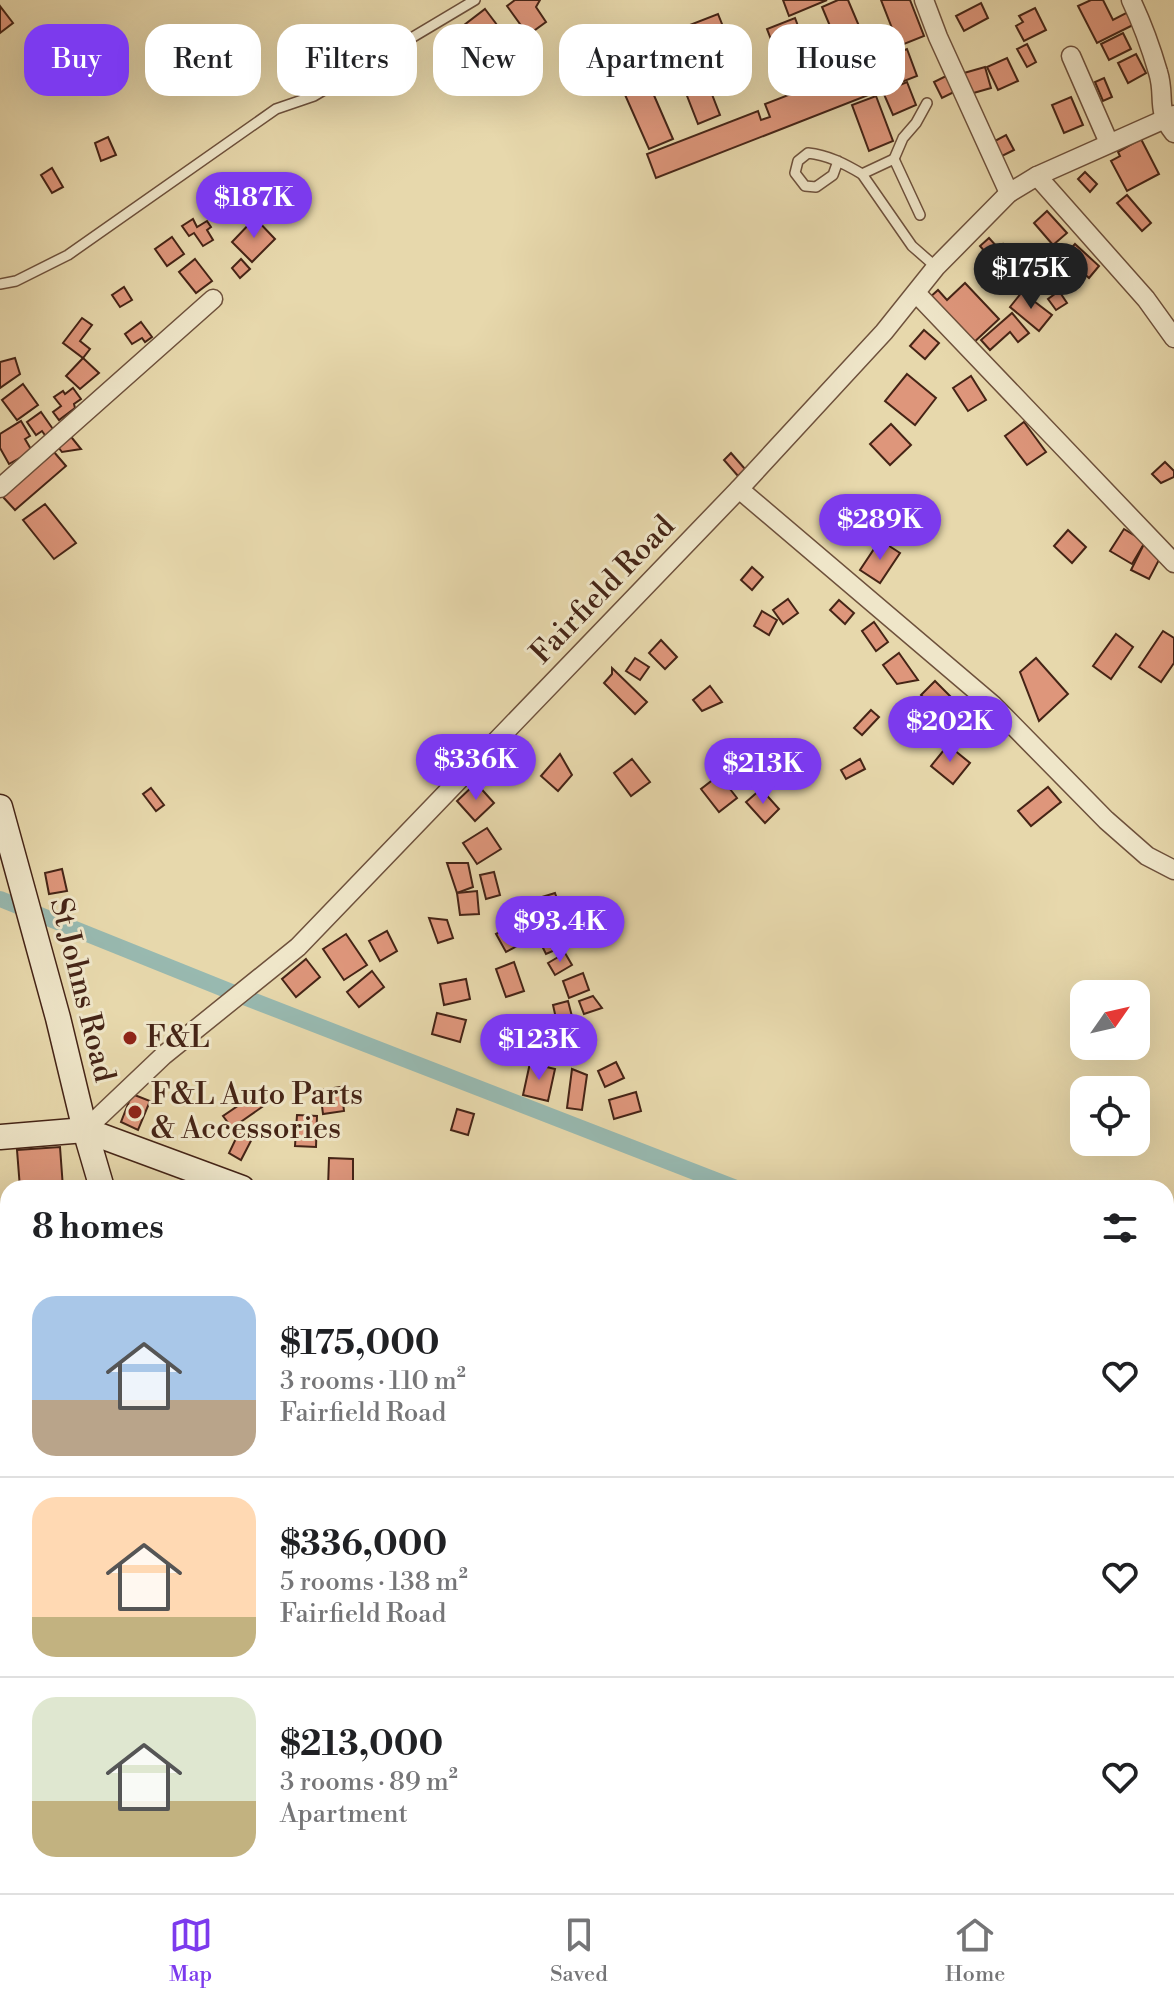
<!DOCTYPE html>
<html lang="en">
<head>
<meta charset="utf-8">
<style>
	:root { --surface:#fff; --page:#f2f2f2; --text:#202124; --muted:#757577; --line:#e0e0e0; --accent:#7c3aed }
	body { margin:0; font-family:"Libre Bodoni",serif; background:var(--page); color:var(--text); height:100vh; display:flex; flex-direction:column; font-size:30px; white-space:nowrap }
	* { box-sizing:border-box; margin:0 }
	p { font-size:26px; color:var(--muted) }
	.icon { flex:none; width:44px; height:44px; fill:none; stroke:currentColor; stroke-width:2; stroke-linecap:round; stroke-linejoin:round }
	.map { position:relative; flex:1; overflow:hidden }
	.side { position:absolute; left:0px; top:1180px; width:1174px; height:714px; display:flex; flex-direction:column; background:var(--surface); border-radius:24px 24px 0 0; box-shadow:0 8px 32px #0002 }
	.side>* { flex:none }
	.hud { position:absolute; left:24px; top:24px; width:1126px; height:72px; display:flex; gap:16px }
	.needle { width:52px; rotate:56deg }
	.buttons { position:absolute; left:1070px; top:980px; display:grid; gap:16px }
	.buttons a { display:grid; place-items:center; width:80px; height:80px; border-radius:16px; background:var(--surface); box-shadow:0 8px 32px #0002; font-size:40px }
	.price { position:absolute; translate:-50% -68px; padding:0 18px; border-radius:28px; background:var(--accent); color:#fff; font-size:26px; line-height:52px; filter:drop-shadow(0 2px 4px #0008) }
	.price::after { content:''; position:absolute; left:50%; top:48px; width:24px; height:18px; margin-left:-12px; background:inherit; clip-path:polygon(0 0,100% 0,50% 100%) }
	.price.on { background:#222; color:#fff }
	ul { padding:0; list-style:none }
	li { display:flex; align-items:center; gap:24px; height:200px; padding:0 32px }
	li+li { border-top:2px solid var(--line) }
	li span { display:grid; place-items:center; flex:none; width:224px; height:160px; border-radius:24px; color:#555 }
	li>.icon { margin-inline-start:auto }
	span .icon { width:96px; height:96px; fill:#fffc; stroke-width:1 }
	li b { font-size:34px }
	h2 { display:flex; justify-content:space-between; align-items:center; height:96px; padding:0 32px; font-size:34px }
	.tag { padding:0 28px; border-radius:24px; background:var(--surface); box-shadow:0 8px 32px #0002; font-size:28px; line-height:72px }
	.tag.on { background:var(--accent); color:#fff }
	.menu { display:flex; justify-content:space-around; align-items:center; height:112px; border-top:2px solid var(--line); background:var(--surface); font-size:22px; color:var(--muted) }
	.menu a { display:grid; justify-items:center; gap:4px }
	.menu .on { color:var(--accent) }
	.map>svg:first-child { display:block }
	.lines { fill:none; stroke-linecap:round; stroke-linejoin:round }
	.canal { stroke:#98b9b0; stroke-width:16 }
	.building { fill:#de967b; stroke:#452416; stroke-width:2 }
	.lane-casing { stroke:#6e513c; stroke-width:12 }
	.street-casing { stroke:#6e513c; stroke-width:21 }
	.secondary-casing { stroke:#452416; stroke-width:27 }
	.lane { stroke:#efe6c9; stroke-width:9 }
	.street { stroke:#efe6c9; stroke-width:18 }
	.secondary { stroke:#efe6c9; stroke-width:24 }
	.poi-dot { fill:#8f2418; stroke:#efe6c9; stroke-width:3 }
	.labels { text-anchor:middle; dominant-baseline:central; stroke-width:6; stroke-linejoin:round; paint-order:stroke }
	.street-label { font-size:30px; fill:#452416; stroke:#efe6c9 }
	.poi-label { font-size:30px; fill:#452416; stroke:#efe6c9; text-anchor:start }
</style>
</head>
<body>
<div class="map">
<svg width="1174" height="1893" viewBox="0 0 1174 1893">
	<rect width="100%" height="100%" fill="#e7d8ac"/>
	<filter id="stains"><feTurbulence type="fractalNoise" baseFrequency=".0025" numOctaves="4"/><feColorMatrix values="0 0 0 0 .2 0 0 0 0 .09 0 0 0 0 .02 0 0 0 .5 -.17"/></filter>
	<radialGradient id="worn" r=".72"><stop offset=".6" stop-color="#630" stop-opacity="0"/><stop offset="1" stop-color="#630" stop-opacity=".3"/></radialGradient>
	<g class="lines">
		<g class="canal">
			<polyline points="0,899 239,995 736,1188"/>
			<polyline points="1166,1355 1174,1358"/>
		</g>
	</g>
	<g class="building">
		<polygon points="515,0 540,0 536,7 546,22 528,35 507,6"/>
		<polygon points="783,0 827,0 789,16"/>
		<polygon points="838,0 848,0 873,59 848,69 822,7"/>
		<polygon points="881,0 910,0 924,36 899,46"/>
		<polygon points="1091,0 1103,0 1113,20 1128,12 1135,24 1097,43 1078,6"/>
		<polygon points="981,3 988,18 964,31 956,16"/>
		<polygon points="0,6 13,23 0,33"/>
		<polygon points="1035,8 1046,30 1024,41 1016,26 1023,22 1019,16"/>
		<polygon points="485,9 513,46 495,59 482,41 469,51 455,32"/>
		<polygon points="718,14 728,39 620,81 610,56"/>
		<polygon points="795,18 817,76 789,86 767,29"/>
		<polygon points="1123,33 1131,49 1109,60 1101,44"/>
		<polygon points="368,34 374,49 358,61 345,43"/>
		<polygon points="1027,44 1036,62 1027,67 1017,49"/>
		<polygon points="907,49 917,76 656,178 647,154 758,111 761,120 770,117 765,104"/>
		<polygon points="1136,54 1146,73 1128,83 1118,63"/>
		<polygon points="697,56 720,115 698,124 675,65"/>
		<polygon points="1007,58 1018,81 998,90 987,67"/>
		<polygon points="985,67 991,88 970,94 964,73"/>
		<polygon points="946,76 954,92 942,98 934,82"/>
		<polygon points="646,77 673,139 649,149 622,88"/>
		<polygon points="1104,78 1112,97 1103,101 1095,82"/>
		<polygon points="907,82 916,105 893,115 883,92"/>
		<polygon points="876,96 893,141 869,151 852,105"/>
		<polygon points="1071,97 1083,125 1064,133 1052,105"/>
		<polygon points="1006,135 1014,150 1000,157 993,142"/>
		<polygon points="108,137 116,155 101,161 95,143"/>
		<polygon points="1141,139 1159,174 1127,191 1111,161 1120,156 1118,152"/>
		<polygon points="52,168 63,187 52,193 41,175"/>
		<polygon points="1085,172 1097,184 1090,192 1078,179"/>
		<polygon points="243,176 248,184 246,185 247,190 230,201 222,189"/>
		<polygon points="265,191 273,198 255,218 247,211"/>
		<polygon points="1127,195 1151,223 1142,231 1117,203"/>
		<polygon points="1047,211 1067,233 1053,245 1034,223"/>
		<polygon points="255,218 275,239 252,262 232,242"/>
		<polygon points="193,219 197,227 207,221 211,227 207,230 213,240 203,246 194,233 189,236 182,226"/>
		<polygon points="172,237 184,254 167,266 155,249"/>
		<polygon points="989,238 998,248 1003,244 1009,251 1008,259 998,267 980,246"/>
		<polygon points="1075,244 1099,266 1089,278 1064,256"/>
		<polygon points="195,259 212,281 196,293 179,272"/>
		<polygon points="241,259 250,269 240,278 232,268"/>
		<polygon points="965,283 999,319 971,345 928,299 938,290 947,300"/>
		<polygon points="124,287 132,300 120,307 112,295"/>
		<polygon points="1059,291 1067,303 1056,310 1048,299"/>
		<polygon points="1022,292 1052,315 1039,331 1010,307"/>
		<polygon points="1012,313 1029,333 1018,342 1010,332 990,350 981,340"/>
		<polygon points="82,318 92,325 80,341 90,349 83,358 63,343"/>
		<polygon points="141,322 152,337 145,342 142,338 132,344 125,334"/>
		<polygon points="924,330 939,343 925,359 910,346"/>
		<polygon points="15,358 20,374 0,388 0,362"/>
		<polygon points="83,358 99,373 80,389 66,376"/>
		<polygon points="907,374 936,398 915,425 885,401"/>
		<polygon points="971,376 986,400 968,411 953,388"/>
		<polygon points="23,384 38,405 17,420 2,400"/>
		<polygon points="73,388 81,399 74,404 75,408 59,420 53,412 61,406 54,397 63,391 65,394"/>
		<polygon points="41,412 55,432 47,438 42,431 36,435 27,422"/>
		<polygon points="21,421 30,436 25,439 32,451 9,464 0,448 0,434"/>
		<polygon points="1024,422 1046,452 1027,465 1005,436"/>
		<polygon points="891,424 911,445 890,465 870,444"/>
		<polygon points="68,433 81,449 62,452 55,443"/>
		<polygon points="54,452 66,466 15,510 3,497"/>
		<polygon points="731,453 745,469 738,476 724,460"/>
		<polygon points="1165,462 1174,471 1174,477 1161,483 1152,474"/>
		<polygon points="45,504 76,543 54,559 23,520"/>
		<polygon points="1124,529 1145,542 1132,564 1110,551"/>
		<polygon points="1068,530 1086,547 1072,563 1054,546"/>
		<polygon points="880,540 900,553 880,583 860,570"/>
		<polygon points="1145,542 1160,558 1149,579 1131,570"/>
		<polygon points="752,567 763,577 752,590 741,580"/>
		<polygon points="788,599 798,613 783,624 773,610"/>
		<polygon points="839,600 854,613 845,624 830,610"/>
		<polygon points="762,611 777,620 769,635 754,626"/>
		<polygon points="874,622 888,642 876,651 862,631"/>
		<polygon points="1163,631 1174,638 1174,663 1161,682 1139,667"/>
		<polygon points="1116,634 1133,647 1111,679 1093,666"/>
		<polygon points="661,640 677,657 665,669 649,653"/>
		<polygon points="899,653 918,680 897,684 883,665"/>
		<polygon points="635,658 649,667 640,680 626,671"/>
		<polygon points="1036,658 1068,694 1039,721 1020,672"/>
		<polygon points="612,668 647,702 635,714 604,683 612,674"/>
		<polygon points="935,681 950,696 936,710 921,695"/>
		<polygon points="710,686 722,702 702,711 693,700"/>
		<polygon points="957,703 972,717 958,731 948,721 959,709"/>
		<polygon points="871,710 879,717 862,735 854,728"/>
		<polygon points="910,716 928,733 909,745 896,726"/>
		<polygon points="948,745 970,763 953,784 931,766"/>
		<polygon points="560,754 572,775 558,791 541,776"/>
		<polygon points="632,759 650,782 631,796 614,773"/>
		<polygon points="760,759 779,781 765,793 746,771"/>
		<polygon points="860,759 865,769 846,779 841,770"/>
		<polygon points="719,775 737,798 719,812 701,789"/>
		<polygon points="476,783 494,803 475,821 457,801"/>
		<polygon points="1048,787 1061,802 1031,826 1018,811"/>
		<polygon points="151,788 164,805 156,811 143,794"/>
		<polygon points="761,789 779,809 765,823 746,802"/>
		<polygon points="487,828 501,849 477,864 463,843"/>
		<polygon points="447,863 468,863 473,887 457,893"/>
		<polygon points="62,869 67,891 49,894 45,873"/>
		<polygon points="494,872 500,895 486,899 480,875"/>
		<polygon points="477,891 479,914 460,915 457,893"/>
		<polygon points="555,893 561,910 535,919 529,901"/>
		<polygon points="429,918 447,920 453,938 438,943"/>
		<polygon points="520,921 530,939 506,952 496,934"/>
		<polygon points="553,928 562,947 546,954 537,936"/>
		<polygon points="387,931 397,951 380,961 369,941"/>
		<polygon points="346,934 367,965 344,980 323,949"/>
		<polygon points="565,953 572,965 555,975 548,963"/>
		<polygon points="306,959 320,977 296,997 282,979"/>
		<polygon points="514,962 524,991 506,997 496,969"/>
		<polygon points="372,971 384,987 359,1007 347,992"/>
		<polygon points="583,973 589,990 569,998 563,981"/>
		<polygon points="466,979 470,999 444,1005 440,984"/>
		<polygon points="593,996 602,1008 584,1014 579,1001"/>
		<polygon points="568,1001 575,1028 559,1032 553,1005"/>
		<polygon points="437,1013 466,1020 460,1042 432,1034"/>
		<polygon points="501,1031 523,1032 522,1049 500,1048"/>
		<polygon points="578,1037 584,1056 566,1061 561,1043"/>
		<polygon points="616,1062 624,1078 605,1087 598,1071"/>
		<polygon points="530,1063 555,1069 548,1101 523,1095"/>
		<polygon points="572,1069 587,1075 582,1110 567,1108"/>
		<polygon points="341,1087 344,1111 323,1114 320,1090"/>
		<polygon points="264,1088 272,1100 232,1128 223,1116"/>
		<polygon points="636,1092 641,1111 614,1119 609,1100"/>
		<polygon points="132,1094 150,1101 138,1130 121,1122"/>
		<polygon points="457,1109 474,1114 468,1135 451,1130"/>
		<polygon points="297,1115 317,1116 316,1147 295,1146"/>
		<polygon points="242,1126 255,1133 241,1160 229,1153"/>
		<polygon points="60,1147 63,1188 20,1188 17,1150"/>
		<polygon points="329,1158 353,1159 353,1188 328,1188"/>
		<polygon points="8,1330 8,1353 0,1354 0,1331"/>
		<polygon points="8,1531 8,1561 3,1562 0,1532"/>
		<polygon points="0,1787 8,1787 8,1813 0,1814"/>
		<polygon points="57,1886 75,1886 79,1893 47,1893"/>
		<polygon points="113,1886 146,1886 150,1893 100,1893"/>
		<polygon points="370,1886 373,1893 348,1893 345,1887"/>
		<polygon points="504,1886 532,1886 534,1891 530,1893 507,1893"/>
	</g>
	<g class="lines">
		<defs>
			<g id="lane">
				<polyline points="894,159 903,138 916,123 927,103"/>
				<path d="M838 161 833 175 816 187 805 186 795 173 798 161 808 153C828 155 845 164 862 174L912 246 936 267"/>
				<polyline points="862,174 894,159 920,215"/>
				<polyline points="0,284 16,281 68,255 276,109 314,96 475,0"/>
			</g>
			<g id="street">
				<polyline points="924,0 938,37 1009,193"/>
				<path d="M1131 0C1142 23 1151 48 1158 72 1166 97 1155 110 1174 133"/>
				<polyline points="1071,56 1109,143"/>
				<polyline points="1037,176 1146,299 1174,338"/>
				<polyline points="916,293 1174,563"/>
				<polyline points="0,488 213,299"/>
				<polyline points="739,489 993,705 1106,820 1147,856 1174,870"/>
				<polyline points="85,1130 164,1055 298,947 739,489 884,332 936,267 1009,193 1037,176 1174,115"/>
				<polyline points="1166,1466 1174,1452"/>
				<polyline points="0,1470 8,1469"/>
				<polyline points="0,1591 8,1590"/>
				<polyline points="0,1772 8,1771"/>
				<polyline points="0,1878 8,1874"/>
				<polyline points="427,1893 442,1886"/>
			</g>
			<g id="secondary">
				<polyline points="0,807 58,1018 85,1130 102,1188"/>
				<polyline points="0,1137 85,1130 242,1188"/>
				<polyline points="1166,1795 1174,1800"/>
				<polyline points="288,1886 289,1893"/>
			</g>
		</defs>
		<use href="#lane" class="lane-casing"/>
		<use href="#street" class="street-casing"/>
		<use href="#secondary" class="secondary-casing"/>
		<use href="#lane" class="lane"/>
		<use href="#street" class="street"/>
		<use href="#secondary" class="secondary"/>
	</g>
	<g class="poi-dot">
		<circle cx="130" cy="1038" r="8"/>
		<circle cx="135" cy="1112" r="8"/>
	</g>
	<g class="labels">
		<g class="street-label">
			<text transform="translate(603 590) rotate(-46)">Fairfield Road</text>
			<text transform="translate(82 990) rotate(76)">St Johns Road</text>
		</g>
		<g class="poi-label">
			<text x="146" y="1038">F&amp;L</text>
			<text x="151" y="1095">F&amp;L Auto Parts<tspan x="151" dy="34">&amp; Accessories</tspan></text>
		</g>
	</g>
	<rect width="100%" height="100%" filter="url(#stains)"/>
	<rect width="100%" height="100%" fill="url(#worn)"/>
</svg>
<div class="buttons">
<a><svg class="needle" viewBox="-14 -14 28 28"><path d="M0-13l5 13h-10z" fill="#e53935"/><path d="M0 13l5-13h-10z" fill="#757577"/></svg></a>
<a><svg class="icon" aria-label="locate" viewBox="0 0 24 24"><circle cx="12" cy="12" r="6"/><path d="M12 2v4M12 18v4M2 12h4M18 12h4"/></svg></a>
</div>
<b class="price" style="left:254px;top:240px">$187K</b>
<b class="price on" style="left:1031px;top:311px">$175K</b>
<b class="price" style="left:880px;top:562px">$289K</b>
<b class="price" style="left:950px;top:764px">$202K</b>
<b class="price" style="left:476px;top:802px">$336K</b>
<b class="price" style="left:763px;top:806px">$213K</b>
<b class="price" style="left:560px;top:964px">$93.4K</b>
<b class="price" style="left:539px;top:1082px">$123K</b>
<div class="hud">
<a class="tag on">Buy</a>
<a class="tag">Rent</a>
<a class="tag">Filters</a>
<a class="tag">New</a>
<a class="tag">Apartment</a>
<a class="tag">House</a>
</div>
<section class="side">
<h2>8 homes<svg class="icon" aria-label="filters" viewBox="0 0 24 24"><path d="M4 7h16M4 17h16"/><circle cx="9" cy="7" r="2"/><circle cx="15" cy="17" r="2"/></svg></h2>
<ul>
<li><span style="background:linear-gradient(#a9c7e8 65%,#b9a48a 0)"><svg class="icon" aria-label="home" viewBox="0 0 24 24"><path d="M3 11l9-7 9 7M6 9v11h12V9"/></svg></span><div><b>$175,000</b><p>3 rooms · 110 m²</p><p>Fairfield Road</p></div><svg class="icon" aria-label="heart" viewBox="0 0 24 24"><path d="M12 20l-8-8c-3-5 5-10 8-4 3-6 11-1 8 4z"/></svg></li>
<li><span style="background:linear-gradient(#ffd9b3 75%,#c2b280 0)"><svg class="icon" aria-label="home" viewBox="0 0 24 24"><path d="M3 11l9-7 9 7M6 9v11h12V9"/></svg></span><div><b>$336,000</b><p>5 rooms · 138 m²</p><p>Fairfield Road</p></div><svg class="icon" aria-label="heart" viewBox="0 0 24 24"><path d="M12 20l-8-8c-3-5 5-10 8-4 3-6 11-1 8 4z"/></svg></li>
<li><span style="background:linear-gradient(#dfe7d0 65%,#c2b280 0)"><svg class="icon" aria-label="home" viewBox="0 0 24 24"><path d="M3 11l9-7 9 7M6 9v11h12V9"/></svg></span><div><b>$213,000</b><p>3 rooms · 89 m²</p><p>Apartment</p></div><svg class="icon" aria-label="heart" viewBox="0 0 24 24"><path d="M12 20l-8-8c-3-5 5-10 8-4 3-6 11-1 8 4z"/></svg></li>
</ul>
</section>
</div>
<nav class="menu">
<a class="on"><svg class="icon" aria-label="map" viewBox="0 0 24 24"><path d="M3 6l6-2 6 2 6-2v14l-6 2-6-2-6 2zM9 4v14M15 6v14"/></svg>Map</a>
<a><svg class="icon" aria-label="saved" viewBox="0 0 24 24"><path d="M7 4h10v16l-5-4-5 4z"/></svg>Saved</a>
<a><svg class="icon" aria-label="home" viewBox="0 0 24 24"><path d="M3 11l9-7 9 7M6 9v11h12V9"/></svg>Home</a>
</nav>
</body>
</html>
